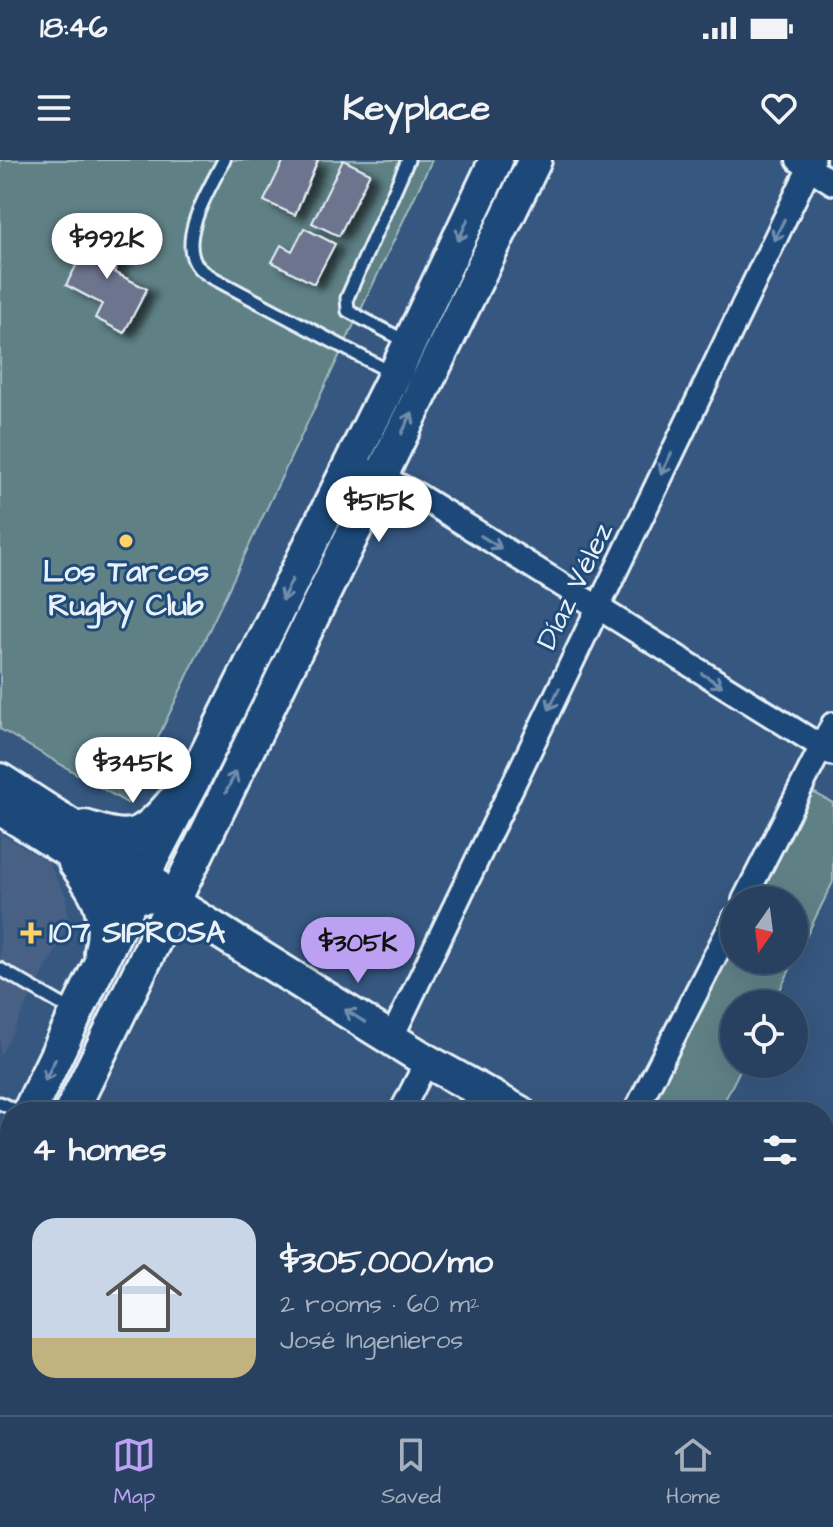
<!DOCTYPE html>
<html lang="en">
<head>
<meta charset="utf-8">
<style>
	:root { --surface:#284160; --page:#344c69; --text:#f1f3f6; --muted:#a5afbd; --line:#445a75; --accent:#bca0f2 }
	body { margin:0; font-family:"Architects Daughter",sans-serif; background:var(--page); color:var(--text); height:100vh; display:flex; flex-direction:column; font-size:30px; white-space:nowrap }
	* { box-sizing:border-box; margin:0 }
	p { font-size:26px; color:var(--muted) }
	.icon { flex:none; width:44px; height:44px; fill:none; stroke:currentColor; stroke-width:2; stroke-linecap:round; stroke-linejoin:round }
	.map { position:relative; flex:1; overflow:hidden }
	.sheet { position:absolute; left:0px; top:942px; width:834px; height:314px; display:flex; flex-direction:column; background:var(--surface); border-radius:32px 32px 0 0; box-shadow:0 8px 32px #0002,0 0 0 2px var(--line) }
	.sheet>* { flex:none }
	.needle { width:52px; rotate:194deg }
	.fabs { position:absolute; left:720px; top:726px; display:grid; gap:16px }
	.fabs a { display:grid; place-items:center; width:88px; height:88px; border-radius:50%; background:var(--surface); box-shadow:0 8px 32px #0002,0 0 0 2px var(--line); font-size:40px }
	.price { position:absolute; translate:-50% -68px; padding:0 18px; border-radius:28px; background:#fff; color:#222; font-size:26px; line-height:52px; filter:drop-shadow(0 2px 4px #0008) }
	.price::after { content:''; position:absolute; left:50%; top:48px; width:24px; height:18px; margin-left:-12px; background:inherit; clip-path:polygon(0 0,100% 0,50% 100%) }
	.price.on { background:var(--accent); color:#111 }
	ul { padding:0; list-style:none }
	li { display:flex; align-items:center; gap:24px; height:200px; padding:0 32px }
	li+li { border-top:2px solid var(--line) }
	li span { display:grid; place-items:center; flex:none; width:224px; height:160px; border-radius:24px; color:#555 }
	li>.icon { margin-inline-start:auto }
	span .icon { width:96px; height:96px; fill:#fffc; stroke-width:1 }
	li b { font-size:34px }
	h2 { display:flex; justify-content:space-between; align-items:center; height:96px; padding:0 32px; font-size:34px }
	.status { display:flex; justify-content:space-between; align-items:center; height:56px; padding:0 40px; background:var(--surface); direction:ltr }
	.status svg { height:22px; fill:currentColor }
	header { display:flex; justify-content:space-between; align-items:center; height:104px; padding:0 32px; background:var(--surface); font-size:36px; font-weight:700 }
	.menu { display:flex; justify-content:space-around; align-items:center; height:112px; border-top:2px solid var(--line); background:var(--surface); font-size:22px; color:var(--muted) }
	.menu a { display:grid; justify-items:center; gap:4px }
	.menu .on { color:var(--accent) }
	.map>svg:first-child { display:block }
	.built { fill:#466084 }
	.green { fill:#5e8186; stroke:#a3b9bf; stroke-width:2 }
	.building { fill:#6c748d; stroke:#e8f1f8; stroke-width:2; filter:url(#shadow) }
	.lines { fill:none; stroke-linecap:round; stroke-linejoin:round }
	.lane-casing { stroke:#e8f1f8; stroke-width:17 }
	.street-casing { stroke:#e8f1f8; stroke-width:28 }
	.secondary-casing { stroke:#e8f1f8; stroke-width:38 }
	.primary-casing { stroke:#e8f1f8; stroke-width:40 }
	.lane { stroke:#1f4a7a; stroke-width:11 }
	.street { stroke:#1f4a7a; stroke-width:22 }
	.secondary { stroke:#1f4a7a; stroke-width:32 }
	.primary { stroke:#6d7e7c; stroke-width:34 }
	.oneway { stroke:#6f8dac }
	.poi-dot { fill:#ffd166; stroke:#1f4a7a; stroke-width:3 }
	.labels { text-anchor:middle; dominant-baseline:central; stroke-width:6; stroke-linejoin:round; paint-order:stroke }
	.poi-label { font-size:30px; font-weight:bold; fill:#e8f1f8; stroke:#1f4a7a }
	.street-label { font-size:30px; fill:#e8f1f8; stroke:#1f4a7a }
</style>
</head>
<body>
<div class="status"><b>18:46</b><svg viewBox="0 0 49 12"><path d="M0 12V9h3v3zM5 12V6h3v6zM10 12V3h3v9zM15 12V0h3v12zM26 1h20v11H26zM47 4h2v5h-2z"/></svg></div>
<header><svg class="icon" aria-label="menu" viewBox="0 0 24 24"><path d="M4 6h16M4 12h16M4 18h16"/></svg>Keyplace<svg class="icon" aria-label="heart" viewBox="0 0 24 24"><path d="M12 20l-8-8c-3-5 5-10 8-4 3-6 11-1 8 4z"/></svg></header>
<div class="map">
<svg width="833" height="1255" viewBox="0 0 833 1255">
	<defs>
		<filter id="shadow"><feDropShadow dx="9" dy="5" stdDeviation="4" flood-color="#0009"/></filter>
	</defs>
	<rect width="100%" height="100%" fill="#365780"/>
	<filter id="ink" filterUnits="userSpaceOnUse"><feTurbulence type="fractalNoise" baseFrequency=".0125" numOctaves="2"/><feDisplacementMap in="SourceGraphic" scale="16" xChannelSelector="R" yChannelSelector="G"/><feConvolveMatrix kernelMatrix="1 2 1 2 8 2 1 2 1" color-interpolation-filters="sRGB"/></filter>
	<g filter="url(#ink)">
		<g class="built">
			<polygon points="0,673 48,702 66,736 68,760 58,786 0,896"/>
			<polygon points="446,938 470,952 418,952 423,942"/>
			<polygon points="269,1246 727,1246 723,1255 264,1255"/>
		</g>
		<g class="green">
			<polygon points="0,0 432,0 127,643 0,569"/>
			<polygon points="813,632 833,643 833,722 773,844 734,844 734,904 743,904 719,952 648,952 734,786 734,800 794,800 794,740 758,740"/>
			<polygon points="291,1246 362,1246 357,1255 286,1255"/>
		</g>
		<g class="building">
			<polygon points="284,0 318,0 295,55 264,41"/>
			<polygon points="343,0 370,13 339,76 312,63"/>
			<polygon points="96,68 128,85 114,112 147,129 124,173 95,158 102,144 66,125"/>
			<polygon points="304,68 335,84 314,124 272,102 281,85 292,91"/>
			<polygon points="495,1246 572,1246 581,1251 579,1255 494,1255 491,1253"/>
			<polygon points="632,1246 724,1246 720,1255 630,1255"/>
		</g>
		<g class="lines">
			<defs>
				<g id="lane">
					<path d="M224 0C211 26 175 81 199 108 203 112 210 116 215 119L394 214"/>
					<polyline points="408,0 347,138 348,151 409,183"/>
					<polyline points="0,809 73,851"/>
					<polyline points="0,943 19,952"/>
				</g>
				<g id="street">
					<polyline points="798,0 833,23"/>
					<polyline points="370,311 416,334 833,594"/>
					<polyline points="744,740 833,564"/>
					<polyline points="391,879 813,0"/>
					<polyline points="401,952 427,901"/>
					<polyline points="635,952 734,759"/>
					<polyline points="0,1220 10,1225"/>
					<polyline points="49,1246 65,1255"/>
					<polyline points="243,1255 247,1246"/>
				</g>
				<g id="secondary">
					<polyline points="0,620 144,713 172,742 427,901 519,952"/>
					<polyline points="0,648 134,733 147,736"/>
					<path d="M85 667C130 682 141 680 172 643"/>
					<path d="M75 703C98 734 110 752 101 792"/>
					<polyline points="29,952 134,733 197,613 395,214 496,0"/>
					<polyline points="71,952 535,0"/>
					<polyline points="0,1010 10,990"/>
					<polyline points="0,1100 10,1079"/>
				</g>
				<g id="primary">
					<polyline points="824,1105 833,1087"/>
					<polyline points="824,1177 833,1159"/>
					<polyline points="751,1255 756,1246"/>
					<polyline points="786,1255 791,1246"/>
				</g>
			</defs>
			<use href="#lane" class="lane-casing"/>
			<use href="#street" class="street-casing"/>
			<use href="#secondary" class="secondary-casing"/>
			<use href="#primary" class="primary-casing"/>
			<use href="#lane" class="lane"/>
			<use href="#street" class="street"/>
			<use href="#secondary" class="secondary"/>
			<use href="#primary" class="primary"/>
		</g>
		<defs><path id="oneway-shaft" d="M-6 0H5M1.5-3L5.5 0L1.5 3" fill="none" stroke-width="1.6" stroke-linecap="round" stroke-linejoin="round" transform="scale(2)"/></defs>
		<g class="oneway">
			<use href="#oneway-shaft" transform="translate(463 70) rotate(115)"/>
			<use href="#oneway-shaft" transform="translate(779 70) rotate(116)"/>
			<use href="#oneway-shaft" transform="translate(407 263) rotate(-64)"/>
			<use href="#oneway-shaft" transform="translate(666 304) rotate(116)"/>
			<use href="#oneway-shaft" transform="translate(491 382) rotate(32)"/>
			<use href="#oneway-shaft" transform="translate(287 430) rotate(116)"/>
			<use href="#oneway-shaft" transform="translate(712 520) rotate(32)"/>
			<use href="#oneway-shaft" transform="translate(554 539) rotate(116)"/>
			<use href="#oneway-shaft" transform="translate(231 622) rotate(-64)"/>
			<use href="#oneway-shaft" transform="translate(355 856) rotate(-148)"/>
			<use href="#oneway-shaft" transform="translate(50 910) rotate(116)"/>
		</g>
	</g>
	<g class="poi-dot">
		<circle cx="126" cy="381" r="8"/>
		<path d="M27 761h8v8h8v8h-8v8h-8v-8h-8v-8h8z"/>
	</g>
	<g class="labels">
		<g class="poi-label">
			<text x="126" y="412">Los Tarcos<tspan x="126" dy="34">Rugby Club</tspan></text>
			<text x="49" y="773" text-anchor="start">107 SIPROSA</text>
		</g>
		<g class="street-label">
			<text transform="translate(575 426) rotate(-64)">Díaz Vélez</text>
		</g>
	</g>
</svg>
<div class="fabs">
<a><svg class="needle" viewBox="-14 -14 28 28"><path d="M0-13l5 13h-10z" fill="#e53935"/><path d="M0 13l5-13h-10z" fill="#a5afbd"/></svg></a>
<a><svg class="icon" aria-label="locate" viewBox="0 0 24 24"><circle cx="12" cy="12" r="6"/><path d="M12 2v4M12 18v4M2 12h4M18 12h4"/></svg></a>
</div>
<b class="price" style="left:107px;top:121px">$992K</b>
<b class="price" style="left:379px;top:384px">$515K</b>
<b class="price" style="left:133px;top:645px">$345K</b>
<b class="price on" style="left:358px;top:825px">$305K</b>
<section class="sheet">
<h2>4 homes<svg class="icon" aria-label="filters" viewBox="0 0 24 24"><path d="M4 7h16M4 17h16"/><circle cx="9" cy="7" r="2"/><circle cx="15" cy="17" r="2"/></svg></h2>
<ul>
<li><span style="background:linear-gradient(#c9d6e8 75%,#c2b280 0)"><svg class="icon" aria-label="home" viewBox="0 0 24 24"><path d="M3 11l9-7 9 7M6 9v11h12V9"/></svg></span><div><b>$305,000/mo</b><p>2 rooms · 60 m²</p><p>José Ingenieros</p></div></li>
</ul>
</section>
</div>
<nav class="menu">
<a class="on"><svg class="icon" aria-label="map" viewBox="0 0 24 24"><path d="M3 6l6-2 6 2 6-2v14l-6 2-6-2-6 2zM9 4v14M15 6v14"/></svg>Map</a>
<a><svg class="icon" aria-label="saved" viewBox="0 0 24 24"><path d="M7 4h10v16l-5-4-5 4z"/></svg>Saved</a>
<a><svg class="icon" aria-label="home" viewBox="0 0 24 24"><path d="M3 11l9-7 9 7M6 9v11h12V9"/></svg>Home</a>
</nav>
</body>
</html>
